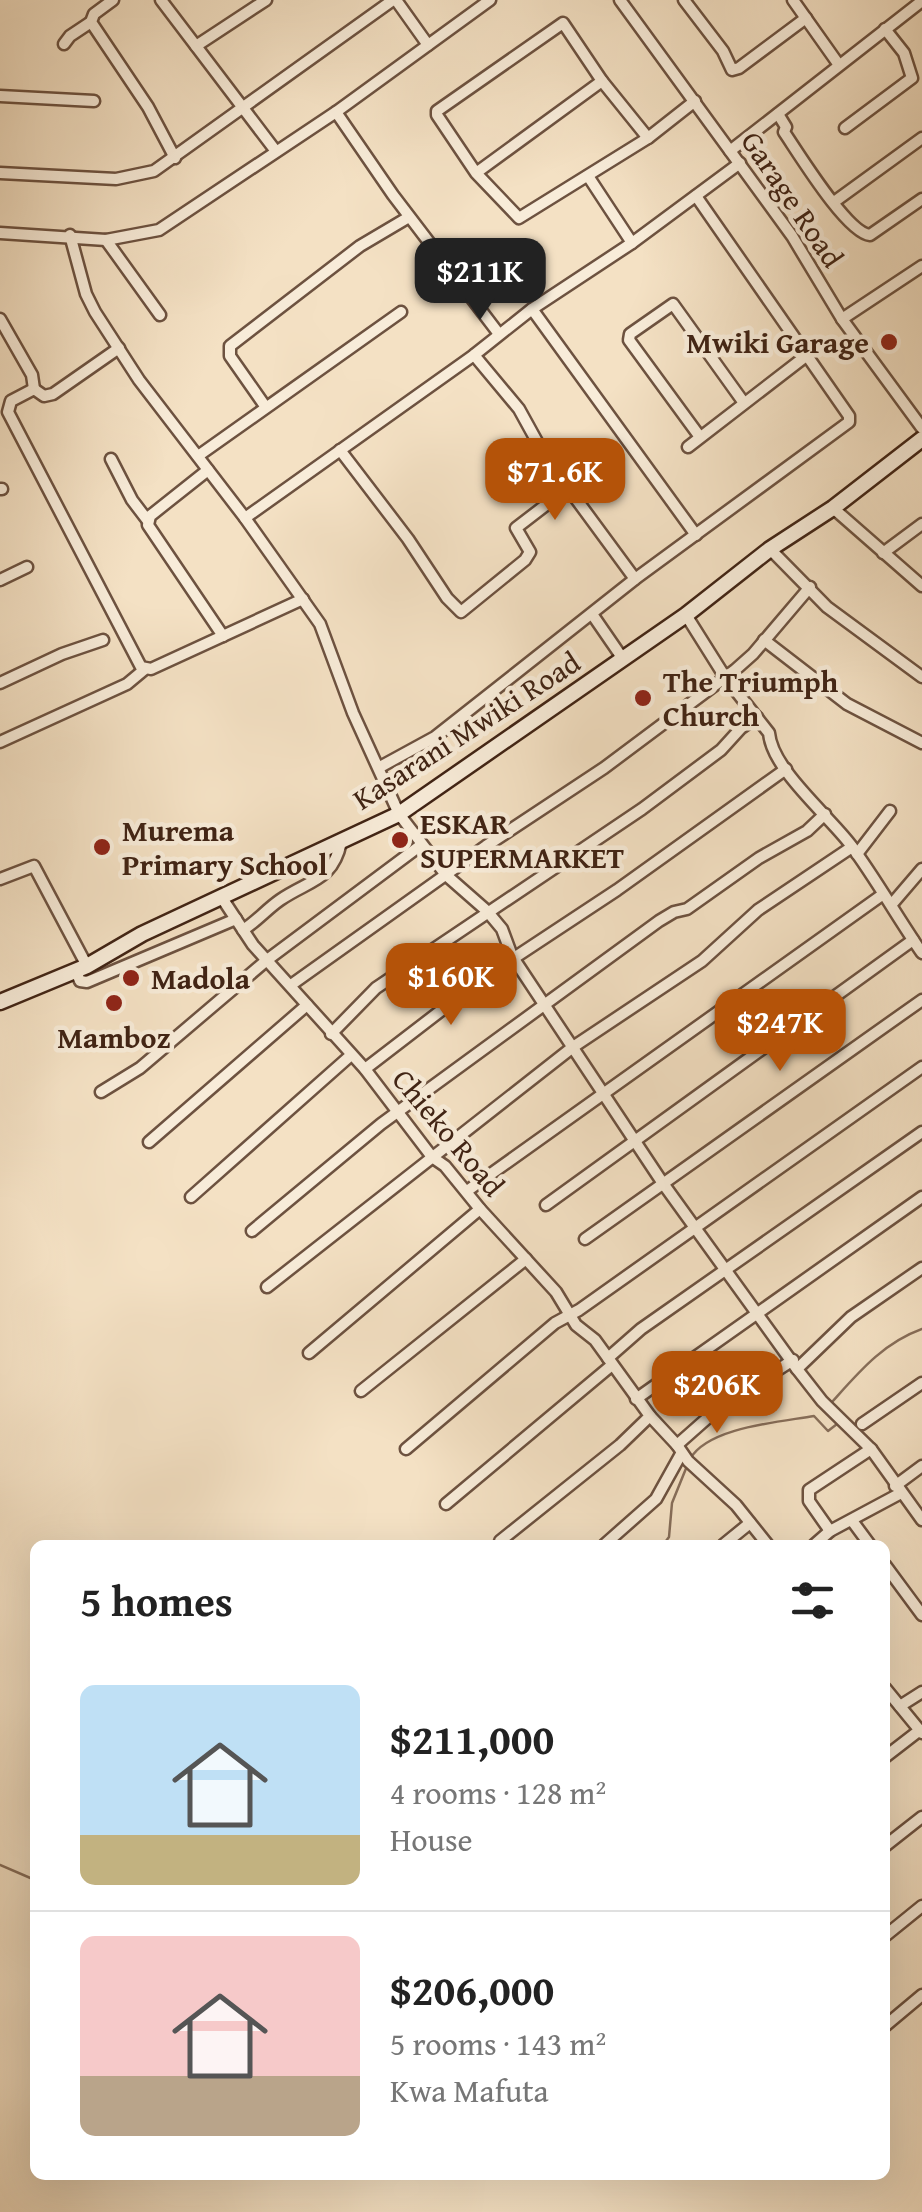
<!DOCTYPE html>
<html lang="en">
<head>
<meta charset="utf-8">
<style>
	:root { --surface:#fff; --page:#f2f2f2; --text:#222; --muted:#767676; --line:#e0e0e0; --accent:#b45309 }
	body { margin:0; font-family:"Gentium Book Plus",serif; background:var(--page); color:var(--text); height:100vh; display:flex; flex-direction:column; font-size:38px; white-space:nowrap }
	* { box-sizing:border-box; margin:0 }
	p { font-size:32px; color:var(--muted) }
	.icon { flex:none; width:55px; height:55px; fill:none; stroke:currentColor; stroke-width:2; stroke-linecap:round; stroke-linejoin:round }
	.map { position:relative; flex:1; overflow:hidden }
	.side { position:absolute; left:30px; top:1540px; width:860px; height:640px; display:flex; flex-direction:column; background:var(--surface); border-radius:15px; box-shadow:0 10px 40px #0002 }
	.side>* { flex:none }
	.price { position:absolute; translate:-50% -85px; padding:0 22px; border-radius:20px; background:var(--accent); color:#fff; font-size:32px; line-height:65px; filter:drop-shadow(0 2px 5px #0008) }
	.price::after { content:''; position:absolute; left:50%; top:60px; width:30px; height:22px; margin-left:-15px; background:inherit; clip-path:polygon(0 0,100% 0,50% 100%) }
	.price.active { background:#222; color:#fff }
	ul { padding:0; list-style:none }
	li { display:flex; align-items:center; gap:30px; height:250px; padding:0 50px }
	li+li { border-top:2px solid var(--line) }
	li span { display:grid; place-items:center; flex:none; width:280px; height:200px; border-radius:15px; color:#555 }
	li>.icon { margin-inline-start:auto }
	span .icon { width:120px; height:120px; fill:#fffc; stroke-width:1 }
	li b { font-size:42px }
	h2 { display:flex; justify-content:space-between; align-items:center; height:120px; padding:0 50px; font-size:42px }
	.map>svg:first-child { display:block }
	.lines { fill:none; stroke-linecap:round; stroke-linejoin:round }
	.stream { stroke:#876e5a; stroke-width:2.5 }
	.minor-casing { stroke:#6d5240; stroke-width:15 }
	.secondary-casing { stroke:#402314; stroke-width:19 }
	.minor { stroke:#f8ecd9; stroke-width:10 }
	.secondary { stroke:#f8ecd9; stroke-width:14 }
	.poi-dot { fill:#8f2418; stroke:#f8ecd9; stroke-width:4 }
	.labels { text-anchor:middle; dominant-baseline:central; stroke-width:9; stroke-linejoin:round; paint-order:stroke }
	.street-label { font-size:30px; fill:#402314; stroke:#f8ecd9 }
	.poi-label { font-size:30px; font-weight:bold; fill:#402314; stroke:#f8ecd9; text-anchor:start }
</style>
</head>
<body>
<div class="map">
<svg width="922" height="2212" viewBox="0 0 922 2212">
	<rect width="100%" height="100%" fill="#f4e1c4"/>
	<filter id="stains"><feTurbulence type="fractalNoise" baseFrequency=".002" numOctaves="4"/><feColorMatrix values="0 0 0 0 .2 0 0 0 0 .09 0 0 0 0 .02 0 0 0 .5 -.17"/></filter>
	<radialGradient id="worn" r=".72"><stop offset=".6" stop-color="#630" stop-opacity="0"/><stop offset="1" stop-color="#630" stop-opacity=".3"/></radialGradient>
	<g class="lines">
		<g class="stream">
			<path d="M832 1402C859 1372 883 1343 922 1329"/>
			<path d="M690 1459C708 1427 780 1422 814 1416L828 1431 837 1424"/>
			<polyline points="663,1545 669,1537 672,1503 687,1466"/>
			<polyline points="0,1865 35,1880"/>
		</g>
		<defs>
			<g id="minor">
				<polyline points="113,0 94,14 91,22 148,107 175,158"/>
				<polyline points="161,0 275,150"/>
				<polyline points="396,0 428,45"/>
				<polyline points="620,0 792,236 842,319 922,428"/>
				<polyline points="684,0 723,51 732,70 739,68 806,18"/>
				<polyline points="793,0 839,65"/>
				<polyline points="64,44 70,36 91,22"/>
				<polyline points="196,46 266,0"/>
				<polyline points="602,81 648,138"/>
				<polyline points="0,96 94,101"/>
				<polyline points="336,112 393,195 499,334"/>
				<path d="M778 114 786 127 784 132C799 154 847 233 870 235L922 199"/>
				<polyline points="845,128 912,78 904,53 885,29"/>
				<polyline points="730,151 922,1"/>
				<polyline points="0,173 116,179 154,171 393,0"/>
				<polyline points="476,173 602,81 563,23 437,111 437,115 476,173 519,218 648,138 695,101"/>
				<polyline points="588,176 632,243"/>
				<polyline points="834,202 922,138"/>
				<polyline points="0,233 106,240 159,230 336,112 490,0"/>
				<polyline points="70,235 86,294 95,312 139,380 245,518 320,624 353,713 399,814 446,875 487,911 502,929 512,956 662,1182 797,1369 822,1401 871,1449 922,1520"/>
				<polyline points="106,240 160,315"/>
				<polyline points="532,309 696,535"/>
				<polyline points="0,319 32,375 34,389"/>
				<polyline points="842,319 922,266"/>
				<polyline points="119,348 53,394 44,396 34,389 11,401 8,412 141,667 151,669 303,599"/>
				<polyline points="474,355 519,409 546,458 635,579"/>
				<polyline points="265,406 230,356 230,346 360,246 409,217"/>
				<polyline points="700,437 629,340 630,334 673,304 744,403"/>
				<polyline points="688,447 806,356"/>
				<polyline points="340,450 408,539 447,598 461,612 525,560 530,552 516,528 568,488"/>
				<polyline points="198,456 401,312"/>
				<polyline points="111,459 132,500 148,521"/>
				<polyline points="208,470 150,516 148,525 223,636"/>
				<polyline points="0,489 2,489"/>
				<polyline points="833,508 922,586"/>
				<polyline points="245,518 474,355 532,309 632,243 740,163"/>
				<polyline points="770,549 827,607 922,677"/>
				<polyline points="883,553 922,524"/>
				<polyline points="0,580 27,567"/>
				<polyline points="592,614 623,659"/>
				<path d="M686 615 725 677 769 733C772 769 827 814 850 844 876 879 897 917 922 953"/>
				<polyline points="764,640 847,704 922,743"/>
				<polyline points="0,683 62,654 103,640"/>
				<polyline points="0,742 127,684 145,669"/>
				<polyline points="380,767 435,737 635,579 849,422 849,416 696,196"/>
				<polyline points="857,854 890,811"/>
				<polyline points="0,879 34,866 87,966"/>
				<polyline points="222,898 253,945 365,1069 432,1157 445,1166 480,1209 556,1292 576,1325 595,1340 650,1416 620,1445 500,1541"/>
				<polyline points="892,904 922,869"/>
				<path d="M243 930C257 921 267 909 280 900 309 880 333 881 341 842"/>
				<polyline points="514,958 617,890 786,769"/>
				<polyline points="76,971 80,981 87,982 236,919"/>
				<polyline points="291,985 486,846 604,768 735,670 753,654 810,587"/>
				<polyline points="331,1034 376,988 642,809 721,750 741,728 757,717"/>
				<polyline points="365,1069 512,956"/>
				<polyline points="101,1092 140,1068 267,960 421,845"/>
				<polyline points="149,1142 307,1005"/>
				<polyline points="467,1191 882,895"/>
				<polyline points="191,1197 350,1056"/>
				<polyline points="546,1205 913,940"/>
				<polyline points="252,1231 381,1124 659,921 674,912 687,909 759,858 807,831 825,814"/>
				<polyline points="585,1239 922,1000"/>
				<polyline points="267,1287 573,1047 702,961 758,910 852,847"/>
				<polyline points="309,1353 480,1209"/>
				<polyline points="608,1358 641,1329 922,1132"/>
				<polyline points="797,1369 851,1317 922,1268"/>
				<polyline points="361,1391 526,1259"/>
				<polyline points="636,1399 922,1197"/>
				<polyline points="650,1416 677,1445 712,1414 760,1389 776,1371 793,1360"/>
				<polyline points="862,1424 922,1383"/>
				<polyline points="677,1445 688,1461 736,1505 768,1545"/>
				<polyline points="406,1449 555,1323 579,1310 922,1067"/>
				<polyline points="895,1486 922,1466"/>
				<polyline points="446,1504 612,1365"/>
				<polyline points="853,1522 870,1545"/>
				<polyline points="830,1531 809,1501 809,1490 871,1449"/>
				<polyline points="604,1545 656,1499 681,1454"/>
				<polyline points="723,1545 750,1523"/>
				<polyline points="814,1545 830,1531 901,1493"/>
				<polyline points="885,1565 922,1615"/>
				<polyline points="885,1688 922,1733"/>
				<polyline points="900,1706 922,1692"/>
				<polyline points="885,1757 920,1730"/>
				<polyline points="885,1846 922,1817"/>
				<polyline points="885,1936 922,1906"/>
				<polyline points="885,2026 922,1995"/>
			</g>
			<polyline id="secondary" points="0,1002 87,966 142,934 399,814 686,615 770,549 833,508 922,439"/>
		</defs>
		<use href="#minor" class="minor-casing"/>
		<use href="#secondary" class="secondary-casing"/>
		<use href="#minor" class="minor"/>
		<use href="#secondary" class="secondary"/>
	</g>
	<g class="poi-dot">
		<circle cx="889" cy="342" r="10"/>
		<circle cx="643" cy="698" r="10"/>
		<circle cx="400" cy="840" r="10"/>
		<circle cx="102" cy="847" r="10"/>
		<circle cx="131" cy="978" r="10"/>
		<circle cx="114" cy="1003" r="10"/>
	</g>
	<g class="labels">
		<g class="street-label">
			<text transform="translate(793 199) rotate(56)">Garage Road</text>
			<text transform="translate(466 730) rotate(-33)">Kasarani Mwiki Road</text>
			<text transform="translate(449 1132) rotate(50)">Chieko Road</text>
		</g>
		<g class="poi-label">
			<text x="869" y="342" text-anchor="end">Mwiki Garage</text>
			<text x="663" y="681">The Triumph<tspan x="663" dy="34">Church</tspan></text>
			<text x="420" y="823">ESKAR<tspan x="420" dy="34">SUPERMARKET</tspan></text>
			<text x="122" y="830">Murema<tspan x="122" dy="34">Primary School</tspan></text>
			<text x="151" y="978">Madola</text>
			<text x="114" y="1037" text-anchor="middle">Mamboz</text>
		</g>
	</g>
	<rect width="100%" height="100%" filter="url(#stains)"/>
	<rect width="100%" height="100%" fill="url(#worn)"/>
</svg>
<b class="price active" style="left:480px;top:323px">$211K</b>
<b class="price" style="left:555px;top:523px">$71.6K</b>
<b class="price" style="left:451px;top:1028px">$160K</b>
<b class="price" style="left:780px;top:1074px">$247K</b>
<b class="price" style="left:717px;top:1436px">$206K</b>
<section class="side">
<h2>5 homes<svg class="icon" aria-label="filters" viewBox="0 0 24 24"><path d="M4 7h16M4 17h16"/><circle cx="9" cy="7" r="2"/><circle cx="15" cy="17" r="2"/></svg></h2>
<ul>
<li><span style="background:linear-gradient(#bfe0f5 75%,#c2b280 0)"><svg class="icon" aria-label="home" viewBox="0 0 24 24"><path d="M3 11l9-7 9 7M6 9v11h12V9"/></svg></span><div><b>$211,000</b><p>4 rooms · 128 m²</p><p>House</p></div></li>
<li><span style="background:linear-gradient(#f6c9c9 70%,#b9a48a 0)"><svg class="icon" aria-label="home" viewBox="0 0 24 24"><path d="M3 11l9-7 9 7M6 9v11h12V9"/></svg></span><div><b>$206,000</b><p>5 rooms · 143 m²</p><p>Kwa Mafuta</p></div></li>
</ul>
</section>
</div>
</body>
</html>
